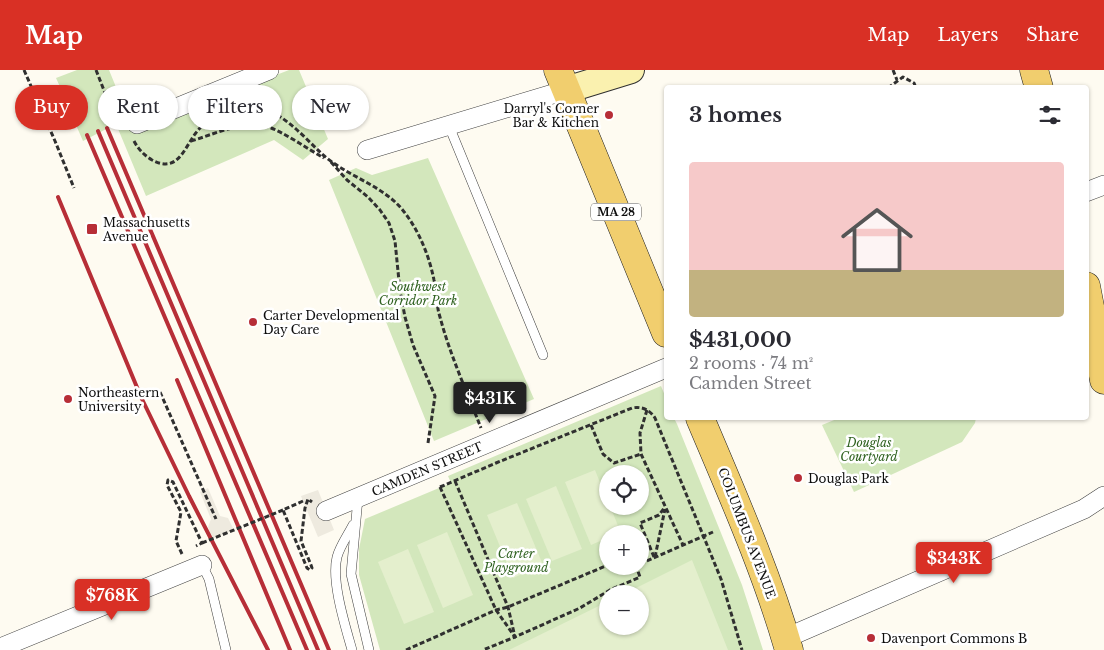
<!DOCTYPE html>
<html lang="en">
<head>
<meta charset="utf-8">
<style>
	:root { --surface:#fff; --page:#f2f2f3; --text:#2b2b33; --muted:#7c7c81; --accent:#d93025 }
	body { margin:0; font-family:"Libre Baskerville",serif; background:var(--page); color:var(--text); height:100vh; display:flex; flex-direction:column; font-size:19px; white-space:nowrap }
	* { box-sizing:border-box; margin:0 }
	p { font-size:16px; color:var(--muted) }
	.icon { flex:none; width:28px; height:28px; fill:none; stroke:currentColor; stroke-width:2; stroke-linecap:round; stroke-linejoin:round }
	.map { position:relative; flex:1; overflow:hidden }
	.details { position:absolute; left:664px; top:15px; width:425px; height:335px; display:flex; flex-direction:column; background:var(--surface); border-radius:5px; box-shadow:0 1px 4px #0004 }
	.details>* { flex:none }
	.hud { position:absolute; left:15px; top:15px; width:475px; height:45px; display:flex; gap:10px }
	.buttons { position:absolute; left:599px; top:395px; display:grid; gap:10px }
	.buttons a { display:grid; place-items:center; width:50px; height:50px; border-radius:50%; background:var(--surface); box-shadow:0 1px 4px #0004; font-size:25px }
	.price { position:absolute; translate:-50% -42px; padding:0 11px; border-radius:5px; background:var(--accent); color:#fff; font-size:16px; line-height:32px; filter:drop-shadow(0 1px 2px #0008) }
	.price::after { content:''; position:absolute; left:50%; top:30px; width:15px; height:11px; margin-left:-8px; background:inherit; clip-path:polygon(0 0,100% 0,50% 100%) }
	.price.on { background:#222; color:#fff }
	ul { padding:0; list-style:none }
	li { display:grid; align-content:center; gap:10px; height:265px; padding:0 25px }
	li span { display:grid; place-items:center; height:155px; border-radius:5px; color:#555 }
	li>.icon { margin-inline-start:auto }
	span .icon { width:90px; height:90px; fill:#fffc; stroke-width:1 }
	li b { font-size:21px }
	h2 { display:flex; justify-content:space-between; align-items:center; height:60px; padding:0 25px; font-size:21px }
	.chip { padding:0 18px; border-radius:22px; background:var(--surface); box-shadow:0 1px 4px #0004; font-size:18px; line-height:45px }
	.chip.on { background:var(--accent); color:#fff }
	header { display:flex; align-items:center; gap:30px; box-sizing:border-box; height:70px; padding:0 25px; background:var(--accent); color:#fff }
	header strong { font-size:24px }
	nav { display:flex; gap:28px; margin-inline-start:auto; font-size:18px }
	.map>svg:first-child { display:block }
	.green { fill:#d3e7bc; fill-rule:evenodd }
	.pitch { fill:#e4efcd }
	.plaza { fill:#eeeadf }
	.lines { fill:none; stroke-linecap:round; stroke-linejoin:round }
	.lane-casing { stroke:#414141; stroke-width:10 }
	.street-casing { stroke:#414141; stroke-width:20 }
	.secondary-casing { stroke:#303030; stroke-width:28 }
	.primary-casing { stroke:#1f1f1f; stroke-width:29 }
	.path { stroke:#303030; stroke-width:3; stroke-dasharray:5 2.5; stroke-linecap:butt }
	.lane { stroke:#fff; stroke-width:9 }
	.street { stroke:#fff; stroke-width:19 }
	.secondary { stroke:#faf1af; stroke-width:26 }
	.primary { stroke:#f1ce6e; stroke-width:28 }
	.rail { stroke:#b72e37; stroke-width:4 }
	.path-bridge { stroke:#303030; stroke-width:3; stroke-dasharray:5 2.5; stroke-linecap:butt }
	.poi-dot { fill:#b72e37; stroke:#fff; stroke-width:2 }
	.labels { text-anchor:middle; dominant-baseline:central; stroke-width:5; stroke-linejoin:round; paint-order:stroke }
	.shield { fill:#fff; stroke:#565656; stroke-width:1 }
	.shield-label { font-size:11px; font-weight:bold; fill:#0e0e0e }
	.poi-label { font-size:12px; fill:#0e0e0e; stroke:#fff; text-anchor:start }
	.park-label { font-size:12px; font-style:italic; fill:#316322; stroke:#fff }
	.street-label { font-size:12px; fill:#0e0e0e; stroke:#fff }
</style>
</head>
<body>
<header>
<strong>Map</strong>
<nav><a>Map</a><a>Layers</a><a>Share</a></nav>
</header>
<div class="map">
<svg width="1104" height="580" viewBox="0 0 1104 580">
	<rect width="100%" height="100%" fill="#fefbf1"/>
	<g class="green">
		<polygon points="77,0 109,0 134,61 289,0 299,0 328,69 303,90 274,70 146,126 116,54 83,71 65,30 70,27 70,23 66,18 61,19 56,8"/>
		<polygon points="428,88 534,329 434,371 329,110 356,98 372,105"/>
		<path d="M661 316 666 328V348H674L677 354 742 515 763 580H380L359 505V479L365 449 451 413 448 406ZM608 404H640V436H608ZM608 464H640V496H608ZM608 524H640V556H608Z"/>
		<polygon points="839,348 976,348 975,353 962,372 854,422 822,355"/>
	</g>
	<g class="pitch">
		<polygon points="595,400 607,430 608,436 610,436 621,463 608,464 607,468 591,475 565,412"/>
		<polygon points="556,416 582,479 552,491 526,429"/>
		<polygon points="517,433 543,495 513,508 487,445"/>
		<polygon points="447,462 473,525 443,538 417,475"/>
		<polygon points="408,479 434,542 404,554 378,492"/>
		<polygon points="692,490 728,580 509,580 607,532 608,556 640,556 640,524 624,524"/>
	</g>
	<g class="plaza">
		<polygon points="208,418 220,446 228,448 234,460 212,469 208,457 211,449 200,422"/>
		<polygon points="318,420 334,460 318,467 301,426"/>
	</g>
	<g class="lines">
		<defs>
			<g id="lane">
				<polyline points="449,56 543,285"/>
				<polyline points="358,428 351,504 369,580"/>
				<polyline points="202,495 209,509 226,580"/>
				<path d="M352 580C345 555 331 511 337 487 340 476 348 465 353 455"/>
			</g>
			<g id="street">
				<polyline points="137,54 269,0"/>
				<polyline points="367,80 566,20"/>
				<polyline points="1086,122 1104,115"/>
				<polyline points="326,441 666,298"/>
				<polyline points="786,568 1084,439 1104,426"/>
				<polyline points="0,578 202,495"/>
			</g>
			<polyline id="secondary" points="566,20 631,0"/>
			<g id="primary">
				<polyline points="558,0 666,263"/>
				<polyline points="1034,0 1039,18"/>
				<polyline points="1086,216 1104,310"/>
				<path d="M700 348C732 424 766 500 789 580"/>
			</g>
		</defs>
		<use href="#lane" class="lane-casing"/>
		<use href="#street" class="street-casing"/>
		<use href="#secondary" class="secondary-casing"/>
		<use href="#primary" class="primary-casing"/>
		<g class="path">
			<polyline points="24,0 55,71 74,118"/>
			<polyline points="96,0 107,28 120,46"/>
			<polyline points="893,0 897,10"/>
			<polyline points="888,18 903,7 914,13 916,18"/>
			<path d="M234 36C270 28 298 61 321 83 344 105 380 114 401 138 418 158 429 185 434 210 437 222 436 235 440 247 450 285 467 322 481 358"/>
			<path d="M134 71C138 79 144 85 152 90 177 103 183 81 195 64 201 56 209 49 217 43"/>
			<path d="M191 71C212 65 244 50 266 56 284 62 306 78 324 88"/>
			<polyline points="331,92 347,110 368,127 380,140 389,153 395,171 400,221 405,247 413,275 435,326 428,373"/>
			<polyline points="160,322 216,449"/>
			<polyline points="647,340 640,363 641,384 683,475"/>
			<polyline points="591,355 603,384 614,393 641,384"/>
			<polyline points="455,411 508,537 515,567 483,580"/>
			<path d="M440 417 496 393 632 338C642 336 650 340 655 348L721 509 742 580"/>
			<polyline points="440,417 496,540 515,567 580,538 610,520 640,507 636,496"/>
			<polyline points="303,431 283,440 307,498 310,500 312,498 311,495 301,471 305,438 308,429 312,432"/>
			<polyline points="182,484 176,471 181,442 167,415 168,410 173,412 202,473 196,476"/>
			<polyline points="654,487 640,453 659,445 665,437"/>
			<polyline points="655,487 665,439"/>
			<polyline points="640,494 713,462"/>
			<polyline points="406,580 496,540 508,537 608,495"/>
		</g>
		<use href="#lane" class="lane"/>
		<use href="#street" class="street"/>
		<use href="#secondary" class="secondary"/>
		<use href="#primary" class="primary"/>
		<g class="rail">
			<polyline points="107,58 329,580"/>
			<polyline points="98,61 318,580"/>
			<polyline points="87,65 307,580"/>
			<polyline points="58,127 141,327 189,426 268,580"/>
			<polyline points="177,310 290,580"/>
		</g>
		<polyline class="path-bridge" points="202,473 283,440"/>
	</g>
	<g class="poi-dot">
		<circle cx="609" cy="45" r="5"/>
		<rect x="86" y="153" width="12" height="12" rx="2.5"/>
		<circle cx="253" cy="252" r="5"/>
		<circle cx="68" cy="329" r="5"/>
		<circle cx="798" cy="408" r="5"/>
		<circle cx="871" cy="568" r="5"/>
	</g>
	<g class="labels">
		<rect class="shield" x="591" y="133.5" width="50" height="17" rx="4"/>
		<g class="shield-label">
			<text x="616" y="142">MA 28</text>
		</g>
		<g class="poi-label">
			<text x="599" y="38" text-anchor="end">Darryl's Corner<tspan x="599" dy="14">Bar &amp; Kitchen</tspan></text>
			<text x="103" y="152">Massachusetts<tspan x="103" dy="14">Avenue</tspan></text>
			<text x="263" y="245">Carter Developmental<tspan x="263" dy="14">Day Care</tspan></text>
			<text x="78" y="322">Northeastern<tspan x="78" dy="14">University</tspan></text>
			<text x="808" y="408">Douglas Park</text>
			<text x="881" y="568">Davenport Commons B</text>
		</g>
		<g class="park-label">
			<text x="418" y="216">Southwest<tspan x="418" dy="14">Corridor Park</tspan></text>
			<text x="869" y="372">Douglas<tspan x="869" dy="14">Courtyard</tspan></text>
			<text x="516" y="483">Carter<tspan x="516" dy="14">Playground</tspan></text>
		</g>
		<g class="street-label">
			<text transform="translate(427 399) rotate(-23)">CAMDEN STREET</text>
			<text transform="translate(747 463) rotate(69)">COLUMBUS AVENUE</text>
		</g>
	</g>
</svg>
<div class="buttons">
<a><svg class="icon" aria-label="locate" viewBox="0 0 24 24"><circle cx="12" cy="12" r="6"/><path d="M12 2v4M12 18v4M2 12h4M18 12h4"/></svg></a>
<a>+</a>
<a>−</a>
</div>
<b class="price on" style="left:490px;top:354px">$431K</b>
<b class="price" style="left:954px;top:514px">$343K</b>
<b class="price" style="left:112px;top:551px">$768K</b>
<div class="hud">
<a class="chip on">Buy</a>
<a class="chip">Rent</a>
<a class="chip">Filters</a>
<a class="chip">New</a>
</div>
<section class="details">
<h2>3 homes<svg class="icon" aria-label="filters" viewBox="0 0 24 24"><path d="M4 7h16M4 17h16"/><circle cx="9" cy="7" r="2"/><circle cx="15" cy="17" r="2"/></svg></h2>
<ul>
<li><span style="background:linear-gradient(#f6c9c9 70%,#c2b280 0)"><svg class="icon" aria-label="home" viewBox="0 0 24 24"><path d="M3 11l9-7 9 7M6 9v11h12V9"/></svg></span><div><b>$431,000</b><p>2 rooms · 74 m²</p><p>Camden Street</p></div></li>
</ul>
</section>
</div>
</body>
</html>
